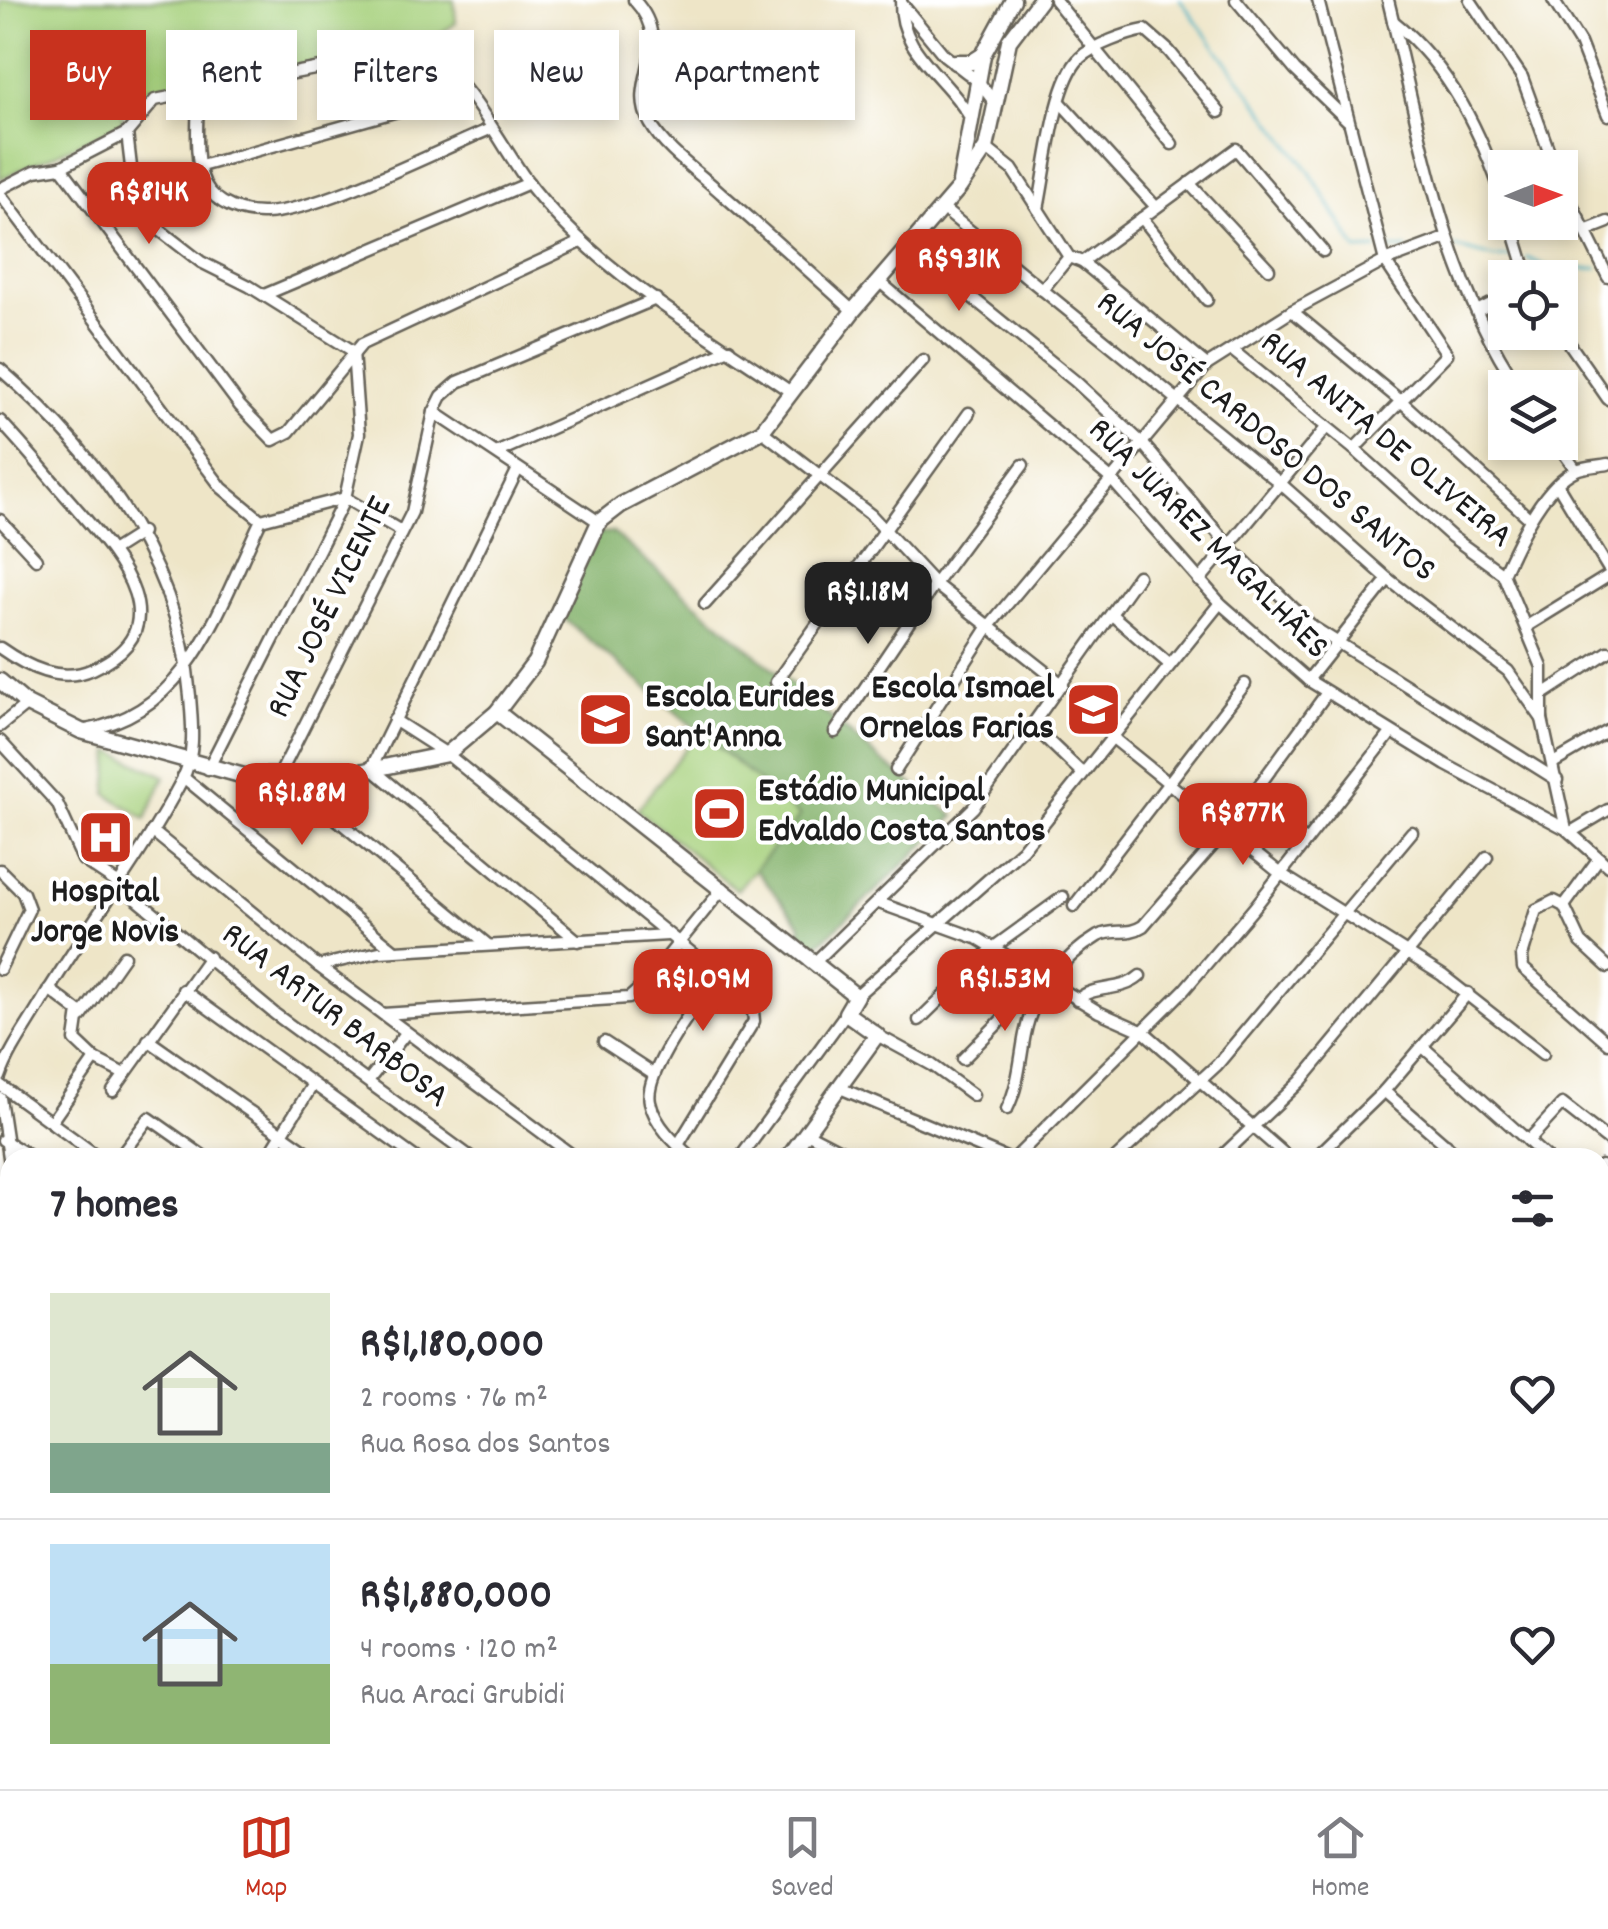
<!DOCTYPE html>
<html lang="en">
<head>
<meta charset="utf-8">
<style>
	:root { --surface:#fff; --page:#f7f7f7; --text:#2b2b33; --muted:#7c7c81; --line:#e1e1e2; --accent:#c8321e }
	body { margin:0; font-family:Dekko,sans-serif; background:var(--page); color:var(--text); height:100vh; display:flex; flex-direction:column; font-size:38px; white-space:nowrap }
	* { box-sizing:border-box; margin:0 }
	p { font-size:32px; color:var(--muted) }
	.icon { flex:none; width:55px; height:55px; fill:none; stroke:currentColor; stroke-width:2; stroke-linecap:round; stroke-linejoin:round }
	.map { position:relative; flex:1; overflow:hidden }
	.side { position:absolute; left:0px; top:1148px; width:1610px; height:642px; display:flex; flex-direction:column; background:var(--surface); border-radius:30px 30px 0 0; box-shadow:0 5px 15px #0003 }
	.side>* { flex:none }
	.guide { position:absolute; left:30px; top:30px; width:1000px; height:90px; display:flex; gap:20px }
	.needle { width:65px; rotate:89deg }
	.buttons { position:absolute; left:1488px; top:150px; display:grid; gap:20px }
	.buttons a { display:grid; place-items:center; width:90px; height:90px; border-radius:0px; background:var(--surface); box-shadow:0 5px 15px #0003; font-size:50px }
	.price { position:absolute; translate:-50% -85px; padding:0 22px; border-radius:20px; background:var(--accent); color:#fff; font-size:32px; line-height:65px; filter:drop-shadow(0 2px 5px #0008) }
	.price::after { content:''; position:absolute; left:50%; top:60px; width:30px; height:22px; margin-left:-15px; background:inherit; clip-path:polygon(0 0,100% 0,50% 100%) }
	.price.active { background:#222; color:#fff }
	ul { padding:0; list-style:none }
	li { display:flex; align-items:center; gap:30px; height:250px; padding:0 50px }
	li+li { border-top:2px solid var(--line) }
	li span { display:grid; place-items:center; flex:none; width:280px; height:200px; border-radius:0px; color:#555 }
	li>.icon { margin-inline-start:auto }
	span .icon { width:120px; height:120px; fill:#fffc; stroke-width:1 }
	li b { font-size:42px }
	h2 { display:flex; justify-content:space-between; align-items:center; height:120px; padding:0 50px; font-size:42px }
	.chip { padding:0 35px; border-radius:0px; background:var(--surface); box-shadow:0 5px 15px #0003; font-size:35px; line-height:90px }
	.chip.active { background:var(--accent); color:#fff }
	.dock { display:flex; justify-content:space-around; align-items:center; height:140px; border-top:2px solid var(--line); background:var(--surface); font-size:28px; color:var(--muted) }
	.dock a { display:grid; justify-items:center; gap:5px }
	.dock .active { color:var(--accent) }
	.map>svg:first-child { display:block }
	.green { fill:#a6d07c; stroke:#61764c; stroke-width:2.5 }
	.forest { fill:#84b26c; stroke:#506744; stroke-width:2.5 }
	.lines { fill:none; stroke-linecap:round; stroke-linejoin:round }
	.stream { stroke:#41aec0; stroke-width:2.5 }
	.street-casing { stroke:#666258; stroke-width:15 }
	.secondary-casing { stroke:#666258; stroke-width:19 }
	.street { stroke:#fff; stroke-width:10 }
	.secondary { stroke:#fff; stroke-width:14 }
	.labels { text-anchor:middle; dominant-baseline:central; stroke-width:8; stroke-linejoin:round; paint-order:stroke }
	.street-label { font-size:35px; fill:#1c1c1c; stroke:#fff }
	.poi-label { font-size:35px; font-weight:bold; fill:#1c1c1c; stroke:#fff; text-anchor:start }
</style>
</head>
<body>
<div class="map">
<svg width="1608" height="1789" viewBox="0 0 1608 1789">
	<rect width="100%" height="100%" fill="#fff"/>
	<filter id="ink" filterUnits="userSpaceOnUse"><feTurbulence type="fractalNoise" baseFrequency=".01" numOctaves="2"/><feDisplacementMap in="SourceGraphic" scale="20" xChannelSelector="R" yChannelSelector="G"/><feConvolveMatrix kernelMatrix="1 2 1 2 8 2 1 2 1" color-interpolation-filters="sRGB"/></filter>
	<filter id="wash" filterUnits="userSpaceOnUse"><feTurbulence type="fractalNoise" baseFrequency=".0048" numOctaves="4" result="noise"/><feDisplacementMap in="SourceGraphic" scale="40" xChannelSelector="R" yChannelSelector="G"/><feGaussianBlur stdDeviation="2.25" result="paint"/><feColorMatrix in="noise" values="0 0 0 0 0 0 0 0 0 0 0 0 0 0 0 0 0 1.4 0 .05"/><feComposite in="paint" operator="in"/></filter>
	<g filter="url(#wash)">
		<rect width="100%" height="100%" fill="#eee5c7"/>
		<g class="green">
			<polygon points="0,0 454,0 456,23 435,37 383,45 327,62 122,93 123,124 0,179"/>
			<polygon points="699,731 801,816 737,890 637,810"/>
			<polygon points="111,751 165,776 146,819 107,794"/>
		</g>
		<g class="forest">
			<polygon points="612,532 882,761 955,816 815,948 799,941 801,925 755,869 800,816 557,613 590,534"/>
			<polygon points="1600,1610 1608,1612 1608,1789 1590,1789 1590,1780 1600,1780"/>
		</g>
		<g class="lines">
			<g class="stream">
				<polyline points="1180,0 1309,171 1357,250 1377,249"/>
				<polyline points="1455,247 1496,258 1515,256"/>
				<polyline points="1385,249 1407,248"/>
				<polyline points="1527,258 1555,270 1597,268"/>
				<polyline points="621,1780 628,1789"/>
			</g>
		</g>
	</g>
	<g filter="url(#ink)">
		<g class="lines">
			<defs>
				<g id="street">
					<path d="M634 0C677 46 626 82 650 123 665 150 698 172 721 193 765 231 809 271 853 311"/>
					<path d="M901 0C899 54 948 77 971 119"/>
					<polyline points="1055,0 1172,144"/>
					<polyline points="1236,0 1295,70 1347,120"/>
					<polyline points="1318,0 1385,261 1447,354 1354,449"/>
					<path d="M1388 0C1421 132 1441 273 1519 388"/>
					<polyline points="1470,0 1522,77 1555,168"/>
					<polyline points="1553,0 1580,43 1608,115"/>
					<polyline points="902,4 944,55 979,82 994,102"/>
					<path d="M1393 21C1451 67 1482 135 1505 204"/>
					<path d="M198 92C198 119 193 160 205 184 216 205 244 214 265 213 320 211 435 152 490 129"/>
					<polyline points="1061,103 1156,207"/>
					<polyline points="127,133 133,184 161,231 201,262 249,286 353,351"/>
					<polyline points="986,148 1012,169 1069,257 1082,262 1207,365"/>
					<polyline points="201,166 466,92"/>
					<polyline points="61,167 240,406 273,440 289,432 362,344 581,242"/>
					<polyline points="1560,180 1608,277"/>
					<polyline points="1189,183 1269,269"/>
					<path d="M0 189 35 171 61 167 127 133 155 100 346 63 431 59C465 74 502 146 525 178 593 270 698 328 791 392"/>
					<polyline points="0,194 222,488 261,520"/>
					<polyline points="942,208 1280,483 1388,579 1508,671 1542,719"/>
					<path d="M1038 209C1046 173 1054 83 1080 58 1093 45 1128 33 1145 30L1169 51 1219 112"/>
					<polyline points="1142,218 1207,300"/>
					<polyline points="1511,222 1528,278"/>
					<polyline points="1585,231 1608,222"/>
					<polyline points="910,247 1075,381 1143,444 1228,545 1313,627 1557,780"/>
					<polyline points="1082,262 1236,149 1323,251"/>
					<polyline points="880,282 1111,479 1220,603 1308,680 1446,765 1566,829 1608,866"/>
					<polyline points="1042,290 1069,257"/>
					<polyline points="264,295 529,183"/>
					<polyline points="1479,310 1505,297"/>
					<polyline points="1292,311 1402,402 1529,518"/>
					<polyline points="1560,330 1608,399"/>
					<polyline points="1232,350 1354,449 1452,537 1503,574"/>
					<path d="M0 369C99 455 179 562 190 696 192 724 196 752 183 778 142 857 86 927 41 1003 27 1027 9 1051 0 1077"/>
					<polyline points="434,412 599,522"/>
					<path d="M0 421C25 447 47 475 71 502 111 549 187 626 93 669 60 684 27 667 0 648"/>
					<polyline points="762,431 871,515 935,584 1063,685"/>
					<polyline points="1556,442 1576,470"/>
					<polyline points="498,452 729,349"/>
					<polyline points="1559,487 1608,568"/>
					<polyline points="345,498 401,531"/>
					<polyline points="0,520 36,559"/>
					<polyline points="261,520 345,498"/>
					<polyline points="112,551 142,532"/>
					<polyline points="1199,581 1326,428"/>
					<polyline points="705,604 923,360"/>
					<polyline points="1112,615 1169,664"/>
					<polyline points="1527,626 1608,576"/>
					<polyline points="1308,680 1388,579"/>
					<polyline points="776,682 969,413"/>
					<polyline points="1545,693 1608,652"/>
					<polyline points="394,720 447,754 752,1002 754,1021 678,1145"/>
					<polyline points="0,726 27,704"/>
					<polyline points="1034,727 1082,773"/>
					<path d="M86 730C191 712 220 604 261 520"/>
					<polyline points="835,732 935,584 1023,465"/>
					<polyline points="1113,738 1281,874 1442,975 1543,1054"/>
					<polyline points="0,741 57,803 83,860 116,882 275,1014 472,1158"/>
					<polyline points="1553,763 1608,731"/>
					<polyline points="208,769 345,498 359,434 353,351"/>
					<polyline points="896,770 989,626 1207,365 1292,311 1385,261 1446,238"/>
					<polyline points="376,772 578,941"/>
					<polyline points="369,773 518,469"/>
					<polyline points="183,777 394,950"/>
					<polyline points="278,778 412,512 434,412 442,396 458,382 656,299"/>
					<polyline points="288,779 487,944"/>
					<path d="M1566 829 1542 719V667L1503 574C1518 542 1542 486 1576 470 1585 466 1599 466 1608 464"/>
					<polyline points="152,831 318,966 576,1158"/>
					<polyline points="1571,832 1608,810"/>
					<polyline points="0,870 23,893 29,909 0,969"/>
					<polyline points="879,903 979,939 1099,1012 1144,1032 1289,1158"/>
					<polyline points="1074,906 1245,684"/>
					<polyline points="1564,906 1599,858"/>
					<polyline points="816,961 973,808 1138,576"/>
					<polyline points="318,966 379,952 668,935"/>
					<polyline points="1608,967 1581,942 1564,906 1554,901 1536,910 1522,956 1523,968 1608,1043"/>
					<polyline points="49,989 79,1012 75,1040 95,1059 124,1074"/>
					<polyline points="183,990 416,1158"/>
					<polyline points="856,996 1022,850 1220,603"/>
					<path d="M1077 1000C1094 984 1121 993 1140 976"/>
					<polyline points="383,1014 629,998 647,982 723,888"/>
					<polyline points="81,1017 124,956"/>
					<polyline points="919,1020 994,947 1063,897"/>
					<polyline points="877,1035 932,1065 973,1095"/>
					<polyline points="148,1040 316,1158"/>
					<polyline points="604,1042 653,1074"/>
					<polyline points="1423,1047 1547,1158"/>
					<polyline points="963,1059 1026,995 1043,988"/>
					<polyline points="368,1081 406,1033"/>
					<polyline points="0,1085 100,1158"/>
					<polyline points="840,1088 1006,1158"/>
					<polyline points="113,1091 209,957"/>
					<polyline points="1384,1091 1461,1158"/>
					<polyline points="0,1098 10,1164"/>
					<path d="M1007 1109C1019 1085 1020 1059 1025 1034 1033 993 1063 957 1098 936 1113 928 1128 936 1143 926L1228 828 1326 694"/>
					<polyline points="51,1122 95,1059"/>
					<polyline points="807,1133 855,1158"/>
					<polyline points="3,1140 34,1158"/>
					<polyline points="1528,1141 1562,1104 1608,1140"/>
					<polyline points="119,1158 149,1118 206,1158"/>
					<polyline points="267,1158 313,1084"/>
					<path d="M692 1158C675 1143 655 1125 650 1102 643 1072 700 1000 718 972"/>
					<polyline points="740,1158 846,1013"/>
					<polyline points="1015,1158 1184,990 1254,908 1391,733"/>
					<polyline points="1116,1158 1217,1065 1412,832"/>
					<polyline points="1220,1158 1301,1081 1487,857"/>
					<polyline points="1315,1158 1384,1091 1468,993"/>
					<polyline points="1433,1158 1446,1144"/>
					<polyline points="1601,1166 1608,1290"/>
					<polyline points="0,1296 10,1266"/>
					<polyline points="1600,1348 1608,1342"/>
					<polyline points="0,1363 10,1370"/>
					<polyline points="1600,1369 1608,1378"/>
					<polyline points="0,1438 10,1445"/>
					<polyline points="0,1501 10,1508"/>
					<polyline points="1600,1511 1608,1503"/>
					<polyline points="1600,1601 1608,1603"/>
					<polyline points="0,1647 10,1639"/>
					<polyline points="0,1674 10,1749"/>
					<polyline points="14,1780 16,1789"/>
					<polyline points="79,1780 80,1789"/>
					<polyline points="123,1780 143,1789"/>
					<polyline points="258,1780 268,1789"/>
					<polyline points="364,1780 375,1789"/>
					<polyline points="455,1780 465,1789"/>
					<polyline points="548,1780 557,1789"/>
					<polyline points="671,1780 679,1789"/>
					<polyline points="697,1780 697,1789"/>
					<polyline points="1517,1780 1517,1789"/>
					<polyline points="103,1789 109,1780"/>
					<polyline points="495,1789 504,1780"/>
					<polyline points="752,1789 754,1780"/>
					<polyline points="820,1789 824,1780"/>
					<polyline points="886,1789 891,1780"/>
					<polyline points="1182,1789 1183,1780"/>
				</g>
				<g id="secondary">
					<polyline points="955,62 972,62 983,55"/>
					<polyline points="960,182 983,55 1013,0"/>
					<polyline points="0,681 27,704 81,731 244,776 340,776 447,754 497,712 535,662 599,522 621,505 762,431 853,311 959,188 986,148 1009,41 1040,0"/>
					<polyline points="497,712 856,996 846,1013 877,1035 788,1158"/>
					<polyline points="173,1789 177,1780"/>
				</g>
			</defs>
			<use href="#street" class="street-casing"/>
			<use href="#secondary" class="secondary-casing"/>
			<use href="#street" class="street"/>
			<use href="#secondary" class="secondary"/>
		</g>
	</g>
	<defs>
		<symbol id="school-square" viewBox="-11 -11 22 22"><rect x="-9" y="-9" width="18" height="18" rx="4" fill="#c8321e" stroke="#fff"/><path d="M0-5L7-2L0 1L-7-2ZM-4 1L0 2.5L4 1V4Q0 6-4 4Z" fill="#fff"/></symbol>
		<symbol id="stadium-square" viewBox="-11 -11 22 22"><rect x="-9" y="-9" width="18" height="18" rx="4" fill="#c8321e" stroke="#fff"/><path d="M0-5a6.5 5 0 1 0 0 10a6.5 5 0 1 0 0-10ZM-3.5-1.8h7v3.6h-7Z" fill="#fff"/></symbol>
		<symbol id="hospital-square" viewBox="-11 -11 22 22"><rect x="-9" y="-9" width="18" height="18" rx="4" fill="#c8321e" stroke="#fff"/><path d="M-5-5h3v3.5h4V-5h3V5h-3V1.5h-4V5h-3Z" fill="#fff"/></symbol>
	</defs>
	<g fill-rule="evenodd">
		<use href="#school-square" x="1062" y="678" width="63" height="63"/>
		<use href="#school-square" x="574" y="688" width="63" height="63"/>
		<use href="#stadium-square" x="688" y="782" width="63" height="63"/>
		<use href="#hospital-square" x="74" y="806" width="63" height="63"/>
	</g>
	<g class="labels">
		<g class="street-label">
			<text transform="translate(1265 438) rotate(40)">RUA JOSÉ CARDOSO DOS SANTOS</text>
			<text transform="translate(1385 441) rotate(40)">RUA ANITA DE OLIVEIRA</text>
			<text transform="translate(1207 540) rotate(45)">RUA JUAREZ MAGALHÃES</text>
			<text transform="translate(331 608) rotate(-64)">RUA JOSÉ VICENTE</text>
			<text transform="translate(334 1017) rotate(38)">RUA ARTUR BARBOSA</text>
		</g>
		<g class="poi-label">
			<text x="1054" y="690" text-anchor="end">Escola Ismael<tspan x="1054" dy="40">Ornelas Farias</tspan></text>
			<text x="645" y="699">Escola Eurides<tspan x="645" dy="40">Sant'Anna</tspan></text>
			<text x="758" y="793">Estádio Municipal<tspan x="758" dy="40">Edvaldo Costa Santos</tspan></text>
			<text x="105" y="894" text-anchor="middle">Hospital<tspan x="105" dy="40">Jorge Novis</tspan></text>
		</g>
	</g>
</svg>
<div class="buttons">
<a><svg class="needle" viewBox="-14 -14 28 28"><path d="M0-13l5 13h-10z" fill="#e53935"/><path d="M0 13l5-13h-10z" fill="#7c7c81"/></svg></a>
<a><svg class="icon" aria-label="locate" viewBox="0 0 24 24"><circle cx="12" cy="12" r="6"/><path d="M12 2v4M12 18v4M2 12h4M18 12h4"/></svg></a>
<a><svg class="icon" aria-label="layers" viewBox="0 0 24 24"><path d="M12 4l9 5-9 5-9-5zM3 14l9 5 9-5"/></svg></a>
</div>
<b class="price" style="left:149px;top:247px">R$814K</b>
<b class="price" style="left:959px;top:314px">R$931K</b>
<b class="price active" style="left:868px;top:647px">R$1.18M</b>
<b class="price" style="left:302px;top:848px">R$1.88M</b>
<b class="price" style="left:1243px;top:868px">R$877K</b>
<b class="price" style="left:703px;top:1034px">R$1.09M</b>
<b class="price" style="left:1005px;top:1034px">R$1.53M</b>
<div class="guide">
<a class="chip active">Buy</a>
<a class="chip">Rent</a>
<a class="chip">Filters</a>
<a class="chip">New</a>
<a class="chip">Apartment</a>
</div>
<section class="side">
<h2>7 homes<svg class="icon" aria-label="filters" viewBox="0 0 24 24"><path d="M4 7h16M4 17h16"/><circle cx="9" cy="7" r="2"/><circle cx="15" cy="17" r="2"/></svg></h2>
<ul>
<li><span style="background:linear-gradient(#dfe7d0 75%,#7fa58c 0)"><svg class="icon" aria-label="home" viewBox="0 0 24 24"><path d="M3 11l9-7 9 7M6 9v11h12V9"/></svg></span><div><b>R$1,180,000</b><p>2 rooms · 76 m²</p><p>Rua Rosa dos Santos</p></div><svg class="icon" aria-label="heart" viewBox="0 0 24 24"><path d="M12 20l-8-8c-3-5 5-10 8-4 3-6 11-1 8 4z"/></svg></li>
<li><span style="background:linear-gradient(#bfe0f5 60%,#8fb573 0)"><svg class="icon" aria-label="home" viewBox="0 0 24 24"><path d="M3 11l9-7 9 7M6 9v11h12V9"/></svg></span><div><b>R$1,880,000</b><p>4 rooms · 120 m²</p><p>Rua Araci Grubidi</p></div><svg class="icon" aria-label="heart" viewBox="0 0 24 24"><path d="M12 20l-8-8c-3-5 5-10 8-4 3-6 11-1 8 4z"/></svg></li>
</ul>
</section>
</div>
<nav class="dock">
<a class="active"><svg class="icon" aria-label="map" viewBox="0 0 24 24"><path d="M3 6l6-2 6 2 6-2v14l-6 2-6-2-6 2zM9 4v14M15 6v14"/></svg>Map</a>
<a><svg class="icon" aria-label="saved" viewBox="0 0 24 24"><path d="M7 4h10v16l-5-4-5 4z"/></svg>Saved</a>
<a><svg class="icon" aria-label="home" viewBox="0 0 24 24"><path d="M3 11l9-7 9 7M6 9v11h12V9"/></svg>Home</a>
</nav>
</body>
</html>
